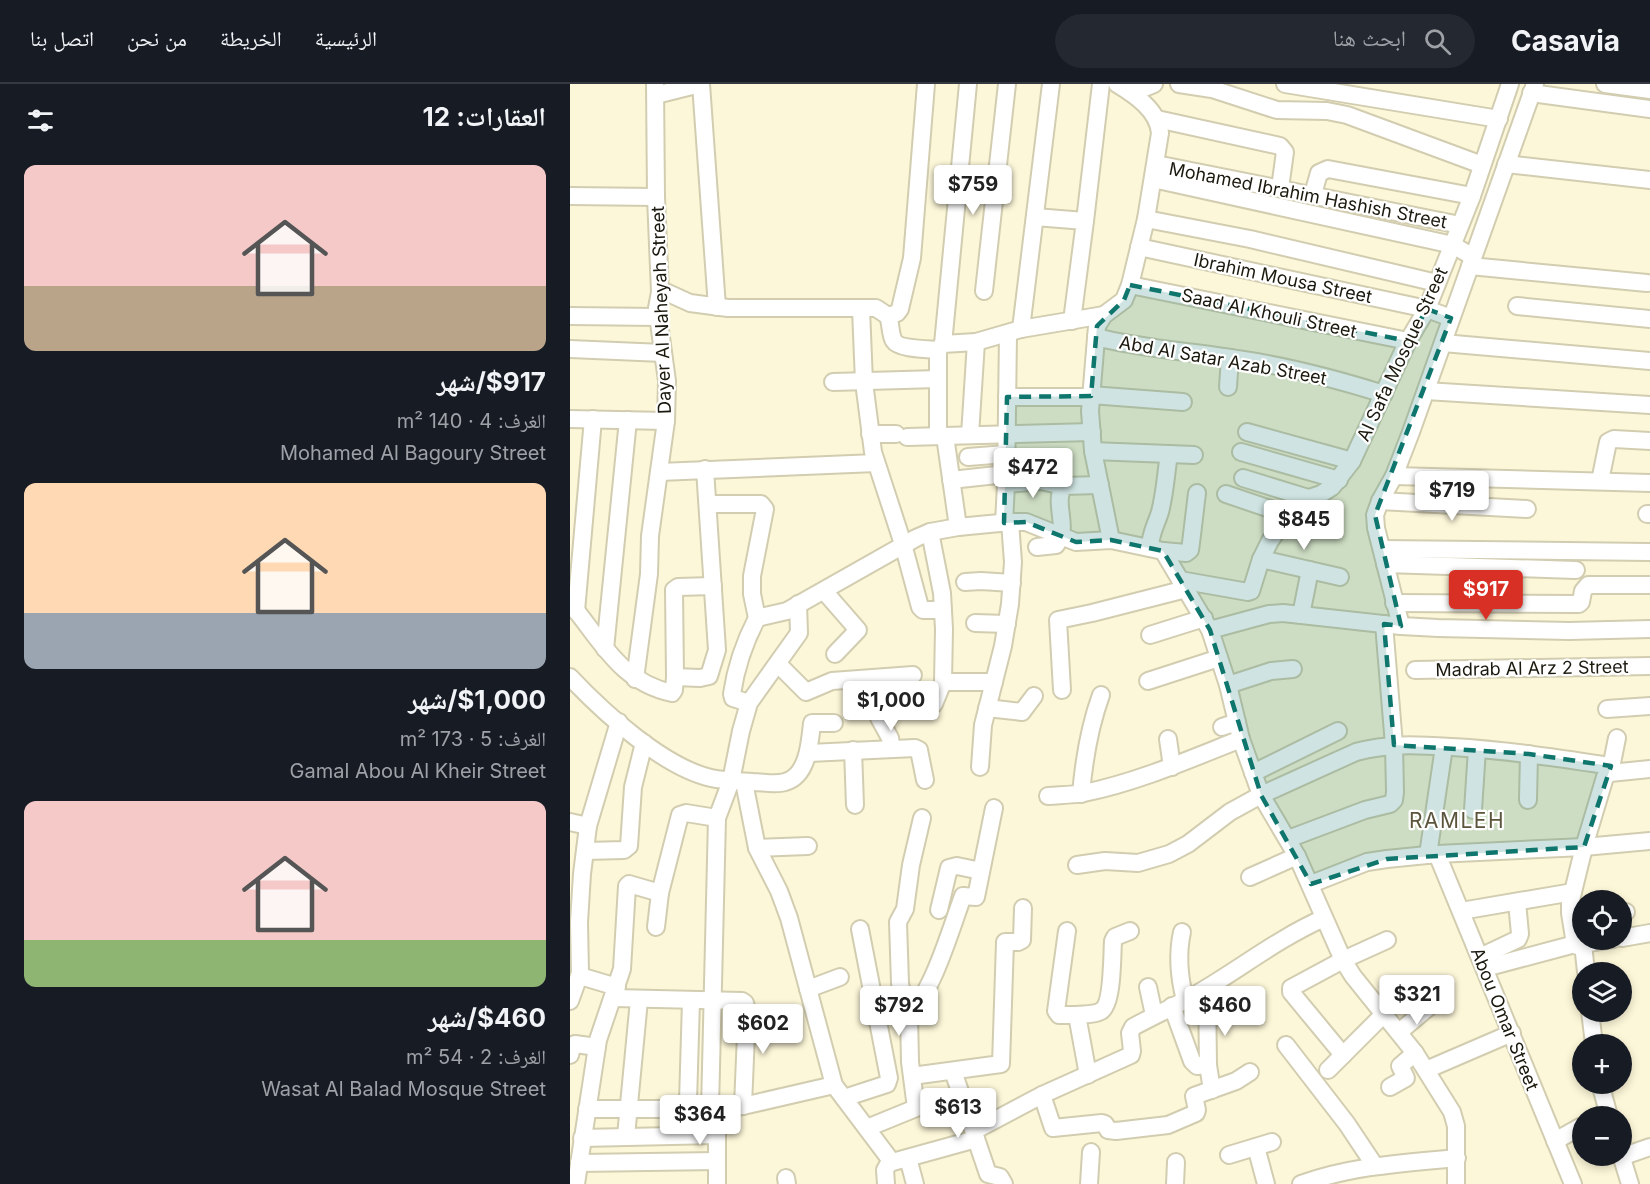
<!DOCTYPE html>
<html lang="ar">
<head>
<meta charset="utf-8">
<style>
	:root { --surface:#171b24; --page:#242831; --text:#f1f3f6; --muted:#9ea1a6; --line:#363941; --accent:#d93025 }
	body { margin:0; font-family:Inter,"Noto Naskh Arabic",sans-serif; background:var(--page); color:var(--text); direction:rtl; height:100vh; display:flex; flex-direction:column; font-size:22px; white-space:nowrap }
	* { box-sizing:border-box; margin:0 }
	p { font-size:20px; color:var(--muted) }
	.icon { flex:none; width:33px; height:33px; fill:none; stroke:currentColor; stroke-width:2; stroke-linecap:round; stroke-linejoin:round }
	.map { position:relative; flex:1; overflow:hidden; direction:ltr }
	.drawer { display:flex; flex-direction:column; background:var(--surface); width:570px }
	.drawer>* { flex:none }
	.controls { position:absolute; left:1002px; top:806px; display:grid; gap:12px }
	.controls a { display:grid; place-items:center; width:60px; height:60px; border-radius:50%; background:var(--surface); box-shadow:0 3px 9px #0003; font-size:30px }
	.price { position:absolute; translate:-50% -51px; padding:0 14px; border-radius:6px; background:#fff; color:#222; font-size:20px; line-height:39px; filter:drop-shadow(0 2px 3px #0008) }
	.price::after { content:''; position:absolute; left:50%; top:36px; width:18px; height:14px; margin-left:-9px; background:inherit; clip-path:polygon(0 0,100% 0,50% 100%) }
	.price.current { background:var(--accent); color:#fff }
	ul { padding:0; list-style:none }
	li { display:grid; align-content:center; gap:12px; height:318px; padding:0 24px }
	li span { display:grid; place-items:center; height:186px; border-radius:12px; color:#555 }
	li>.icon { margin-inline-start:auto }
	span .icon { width:108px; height:108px; fill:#fffc; stroke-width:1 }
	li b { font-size:26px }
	h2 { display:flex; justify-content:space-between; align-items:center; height:72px; padding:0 24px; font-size:26px }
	header { display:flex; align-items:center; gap:36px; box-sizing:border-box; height:84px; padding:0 30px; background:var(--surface); border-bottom:2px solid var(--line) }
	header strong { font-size:28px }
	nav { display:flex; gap:33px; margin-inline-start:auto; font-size:21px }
	.search { width:420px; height:54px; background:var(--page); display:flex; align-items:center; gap:15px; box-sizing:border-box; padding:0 21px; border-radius:33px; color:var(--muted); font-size:22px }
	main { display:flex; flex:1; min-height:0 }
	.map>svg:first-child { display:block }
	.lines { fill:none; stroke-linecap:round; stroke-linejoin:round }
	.minor-casing { stroke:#d2cdb0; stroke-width:20 }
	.minor { stroke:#fff; stroke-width:16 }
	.marked { fill:#0f766e; fill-opacity:0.2; stroke:#0f766e; stroke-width:4.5; stroke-dasharray:12 8; stroke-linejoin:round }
	.labels { text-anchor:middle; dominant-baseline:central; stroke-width:4.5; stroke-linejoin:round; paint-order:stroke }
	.street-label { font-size:18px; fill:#1b190e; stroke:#fff }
	.quarter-label { font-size:21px; letter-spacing:1.5px; fill:#5a553c; stroke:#fff }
</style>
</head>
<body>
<header>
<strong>Casavia</strong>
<div class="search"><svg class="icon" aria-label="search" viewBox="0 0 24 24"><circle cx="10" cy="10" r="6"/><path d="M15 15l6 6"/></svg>ابحث هنا</div>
<nav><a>الرئيسية</a><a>الخريطة</a><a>من نحن</a><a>اتصل بنا</a></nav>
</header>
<main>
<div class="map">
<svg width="1080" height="1100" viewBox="0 0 1080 1100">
	<rect width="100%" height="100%" fill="#fdf7d9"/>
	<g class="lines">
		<defs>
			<g id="minor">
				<polyline points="131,0 147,223"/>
				<polyline points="609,0 642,5 707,26 757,27 777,31 912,81"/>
				<polyline points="715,0 929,35"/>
				<polyline points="1035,0 1080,6"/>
				<polyline points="562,9 584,0"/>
				<polyline points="961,9 1080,25"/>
				<polyline points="86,11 130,0"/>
				<polyline points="587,35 710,62 715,68 710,104"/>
				<polyline points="586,80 890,141"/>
				<polyline points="936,80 1080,96"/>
				<polyline points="583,95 883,161 903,173"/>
				<polyline points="743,110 749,89 758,85 902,112"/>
				<polyline points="0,112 86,113"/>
				<polyline points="465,133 515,137 502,237"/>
				<polyline points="576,135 680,155 867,199"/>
				<polyline points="515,137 531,0"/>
				<polyline points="569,163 857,225 881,234"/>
				<polyline points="900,182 1077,199"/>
				<polyline points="560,201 838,257"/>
				<polyline points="414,207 437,0"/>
				<path d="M90 208 98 209 120 219 158 224H306L318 232C321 239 320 251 324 257 329 265 358 265 368 266L373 260 406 258 451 245 534 231"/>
				<polyline points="947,222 1080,235"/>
				<polyline points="291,225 294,298 303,368 333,460 350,523 353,526 373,526"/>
				<polyline points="0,232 88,233"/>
				<polyline points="318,232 327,229 330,225 342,174 356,0"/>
				<polyline points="451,245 481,0"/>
				<path d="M526 253C572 265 620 267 667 275 717 282 766 295 814 310"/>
				<polyline points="873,259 1080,277"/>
				<polyline points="373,260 398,0"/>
				<polyline points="0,265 93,269"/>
				<polyline points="368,266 368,352"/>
				<polyline points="263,298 368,295"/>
				<polyline points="658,303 660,274"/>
				<polyline points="856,307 1080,321"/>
				<polyline points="521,311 613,318"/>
				<polyline points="437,313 521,313"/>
				<polyline points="0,335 96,337"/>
				<polyline points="677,348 782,377"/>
				<polyline points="300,350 326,350"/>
				<polyline points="400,351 406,258"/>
				<polyline points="375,352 388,443"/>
				<polyline points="337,353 522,348"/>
				<polyline points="523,367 624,371"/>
				<polyline points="671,368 769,396"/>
				<polyline points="398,373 436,370"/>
				<polyline points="89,388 306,379"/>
				<polyline points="824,392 1080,399"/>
				<polyline points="673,394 738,414"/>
				<polyline points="381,396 436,390"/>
				<polyline points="1030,397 1038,358 1044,355 1080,357"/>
				<polyline points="436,400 471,397 493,402"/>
				<polyline points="656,410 718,431"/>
				<polyline points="810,417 957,425"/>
				<polyline points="138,420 191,420 195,425 182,492 182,510 187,534"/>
				<polyline points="1077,430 1080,430"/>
				<polyline points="434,439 436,400 438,250"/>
				<polyline points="360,448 372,509 374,545 373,598 364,620"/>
				<path d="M541 456 523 367 520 327 527 242 534 231 554 216 560 201 576 135 590 49C588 26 565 11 547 0"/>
				<path d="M467 463 486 461C500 442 483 422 493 402L530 401"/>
				<path d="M580 464C580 450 586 441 590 428 595 409 596 389 599 370"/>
				<polyline points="812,465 1080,468"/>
				<polyline points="593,467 640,546 658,601 671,655 691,711 727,772 773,876 783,892 845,969 882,1028 886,1042 886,1100"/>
				<polyline points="691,475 770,493"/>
				<polyline points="815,480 1006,486"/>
				<polyline points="610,496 678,508 681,507 691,475 700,457 718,431 730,417 751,410 762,403 782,377 838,257 857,225 902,112 940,0"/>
				<polyline points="395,498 411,497 442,499"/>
				<polyline points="254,507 288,546 265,570"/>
				<path d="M0 519C31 556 50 598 102 609L104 606 105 593 104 506 108 503 143 502"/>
				<polyline points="824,519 1009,520 1011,518 1013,507 1018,501 1080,501"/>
				<polyline points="6,527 23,335"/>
				<polyline points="731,531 740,486"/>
				<polyline points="187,534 217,527 346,454 360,448 388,443 440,438 456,438 506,458 541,456 593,467 616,469 620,466 621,459 627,409"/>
				<polyline points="405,539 437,540"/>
				<polyline points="831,542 806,444 805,431 810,417 824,392 841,348 965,0"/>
				<polyline points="640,546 699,530 713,529 831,542 868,544 999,547 1080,545"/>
				<polyline points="580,551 634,534"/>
				<polyline points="35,565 58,336"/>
				<polyline points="208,580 236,608 262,597 343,591"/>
				<polyline points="845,586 1080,582"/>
				<path d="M0 593C33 628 93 683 141 694 155 697 169 697 183 698 193 698 205 701 215 698 238 692 240 658 242 639H264"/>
				<polyline points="105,593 130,594 139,592 147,566 135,385"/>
				<polyline points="65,595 79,490 80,452 96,337 97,297 87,224 90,208 86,113 85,0"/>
				<polyline points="578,597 649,574"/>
				<polyline points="373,598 424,598"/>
				<polyline points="658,601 701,587 723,585"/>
				<polyline points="492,606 488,536 522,529 616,505"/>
				<path d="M179 619 163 614 162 610C166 582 174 559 187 534"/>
				<polyline points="417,624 452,628 464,612"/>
				<polyline points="1037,625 1080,622"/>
				<polyline points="309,634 320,654 322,665"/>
				<polyline points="652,643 667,638"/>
				<polyline points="598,655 602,683"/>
				<polyline points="283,666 285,721"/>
				<polyline points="239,669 345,664 349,666 355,696"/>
				<polyline points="410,683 413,641 433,562 440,520 443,478 440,438"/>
				<polyline points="683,689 768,647"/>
				<polyline points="1040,689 1047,654"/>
				<polyline points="174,698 187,764 209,807 219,834 264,1001 322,1078"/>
				<path d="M511 710C514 675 519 644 531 611"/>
				<path d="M478 712C490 711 502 711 514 709 568 698 620 675 671 655"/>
				<polyline points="958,716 959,670"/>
				<polyline points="903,726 907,665"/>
				<polyline points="0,738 18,742"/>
				<polyline points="718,755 795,726 820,720 824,716 825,708 824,661 814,540"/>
				<polyline points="187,764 238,762"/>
				<polyline points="15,767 54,766 59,762 63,703 74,659"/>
				<polyline points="867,770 1003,1100"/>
				<polyline points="858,771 874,663"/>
				<path d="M507 781 535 777 568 779 599 770 618 760 660 728 691 711 786 668C818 659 849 661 882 663 936 666 988 674 1041 682"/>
				<polyline points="680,793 727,772"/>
				<polyline points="741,800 797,778 817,775 867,770 1014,763 1080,757"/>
				<polyline points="369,826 379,784 387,782 411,787"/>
				<polyline points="891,827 1003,808"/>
				<polyline points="1052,828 1056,828"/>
				<polyline points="86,843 90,809 110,731 116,729 147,734"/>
				<polyline points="497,847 486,927 489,931 507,931"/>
				<path d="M612 848C607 871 609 893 615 916"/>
				<polyline points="1052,854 1080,849"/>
				<polyline points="1013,860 1044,855"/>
				<polyline points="910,873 948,855 950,850 947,818"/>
				<polyline points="915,884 1005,860"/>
				<polyline points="1016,888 1013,860 1007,862 1005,860 1000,829 1000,820 1014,763 1035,693 1040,689 1080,685"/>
				<polyline points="10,892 47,903"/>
				<polyline points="578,903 584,931"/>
				<polyline points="637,904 638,981 642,1006"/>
				<polyline points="238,905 270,893"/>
				<polyline points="44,914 172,917 175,919 177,926 173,1022"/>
				<polyline points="0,917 10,889 9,838 12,790 18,742 49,638"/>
				<polyline points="602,922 622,977 627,982 638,981"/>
				<polyline points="1020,927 1024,960"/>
				<path d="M339 930C363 908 381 844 393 812L406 813 424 724"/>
				<polyline points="829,948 860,922"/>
				<polyline points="716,961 777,1040 805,1082"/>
				<polyline points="0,971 2,963 5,960 27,963"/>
				<polyline points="773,971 721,908 721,904 773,876 817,856"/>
				<polyline points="758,986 815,929"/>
				<polyline points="856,986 942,949"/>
				<polyline points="383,987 418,1090 430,1093 434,1100"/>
				<path d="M518 991 507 931C514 930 525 931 531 927 543 920 542 871 543 857L545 853 560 847"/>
				<polyline points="342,992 431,980 435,858 448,858 452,856 453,824"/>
				<polyline points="1030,999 1039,1032"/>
				<polyline points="820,1003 836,994 830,982 845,969"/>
				<polyline points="472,1011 483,1044 532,1039 535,1040 538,1046 546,1047 598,1041 626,1029 627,1026 624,1012 666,997 680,988"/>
				<polyline points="274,1014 317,1000 319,994 290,845"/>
				<polyline points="17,1025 147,1025 173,1022 264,1001"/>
				<polyline points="140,1025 147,734 161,697 171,647 179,619 229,549 228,520"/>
				<polyline points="147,1025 147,1100"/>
				<polyline points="297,1044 346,1024 340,978 339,930 333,917 330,899 328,838 335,825 341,781 352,734"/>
				<path d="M404 1047 472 1011 561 971 562 967 560 949 563 943C585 931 608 921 630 908 671 884 709 854 754 834"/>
				<polyline points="117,1051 121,917"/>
				<polyline points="56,1052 69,916"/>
				<polyline points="12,1054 147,1051"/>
				<polyline points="985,1057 1010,1043"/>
				<polyline points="686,1063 696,1100"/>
				<polyline points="659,1071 702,1058"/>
				<polyline points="1051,1071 1060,1100"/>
				<polyline points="1051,1073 1080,1063"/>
				<polyline points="338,1074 345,1100"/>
				<polyline points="9,1079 147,1077"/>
				<polyline points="216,1094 217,1100"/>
				<polyline points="6,1100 28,956 52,885 57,802 59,800 90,809"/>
				<polyline points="316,1100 315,1086 319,1079 406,1055"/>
				<polyline points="519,1100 521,1068"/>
				<polyline points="605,1100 606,1078"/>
				<path d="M731 1100C781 1082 834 1079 887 1074"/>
			</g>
		</defs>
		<use href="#minor" class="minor-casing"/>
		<use href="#minor" class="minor"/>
	</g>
	<path class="marked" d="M560 201 838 257 857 225 881 234 805 431 831 542 814 540 824 661 959 670 1041 682 1014 763 817 775 741 800 691 711 640 546 593 467 541 456 506 458 456 438 434 439 437 313 521 312 527 242 554 216Z"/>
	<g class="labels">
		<g class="street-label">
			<text transform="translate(738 111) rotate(11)">Mohamed Ibrahim Hashish Street</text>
			<text transform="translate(713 194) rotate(12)">Ibrahim Mousa Street</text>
			<text transform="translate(91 226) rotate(-92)">Dayer Al Naheyah Street</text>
			<text transform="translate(699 229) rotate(12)">Saad Al Khouli Street</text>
			<text transform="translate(832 270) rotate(-65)">Al Safa Mosque Street</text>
			<text transform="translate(653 276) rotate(10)">Abd Al Satar Azab Street</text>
			<text transform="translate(962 584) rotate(-1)">Madrab Al Arz 2 Street</text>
			<text transform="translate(935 935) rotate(68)">Abou Omar Street</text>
		</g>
		<g class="quarter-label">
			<text x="887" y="736">RAMLEH</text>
		</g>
	</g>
</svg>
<div class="controls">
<a><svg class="icon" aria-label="locate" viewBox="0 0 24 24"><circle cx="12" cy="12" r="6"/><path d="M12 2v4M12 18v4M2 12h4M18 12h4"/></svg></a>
<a><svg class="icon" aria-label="layers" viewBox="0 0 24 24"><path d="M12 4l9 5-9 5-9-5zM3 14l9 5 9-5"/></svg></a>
<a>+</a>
<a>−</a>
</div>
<b class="price" style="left:403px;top:132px">$759</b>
<b class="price" style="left:463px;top:415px">$472</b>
<b class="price" style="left:882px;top:438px">$719</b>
<b class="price" style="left:734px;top:467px">$845</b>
<b class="price current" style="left:916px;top:537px">$917</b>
<b class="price" style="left:321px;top:648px">$1,000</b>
<b class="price" style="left:847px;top:942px">$321</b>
<b class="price" style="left:329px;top:953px">$792</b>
<b class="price" style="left:655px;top:953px">$460</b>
<b class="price" style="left:193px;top:971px">$602</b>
<b class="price" style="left:388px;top:1055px">$613</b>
<b class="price" style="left:130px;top:1062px">$364</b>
</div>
<section class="drawer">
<h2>العقارات: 12<svg class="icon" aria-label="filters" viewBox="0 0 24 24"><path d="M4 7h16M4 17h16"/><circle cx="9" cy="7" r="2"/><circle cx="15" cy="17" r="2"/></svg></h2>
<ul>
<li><span style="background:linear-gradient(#f6c9c9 65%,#b9a48a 0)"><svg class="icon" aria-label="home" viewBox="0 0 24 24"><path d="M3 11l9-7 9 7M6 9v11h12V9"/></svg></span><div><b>$917/شهر</b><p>الغرف: 4 · 140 m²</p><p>Mohamed Al Bagoury Street</p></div></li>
<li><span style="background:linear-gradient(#ffd9b3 70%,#9aa5b1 0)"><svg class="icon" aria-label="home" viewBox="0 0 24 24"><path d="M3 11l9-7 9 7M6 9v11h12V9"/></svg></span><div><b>$1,000/شهر</b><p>الغرف: 5 · 173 m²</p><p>Gamal Abou Al Kheir Street</p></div></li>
<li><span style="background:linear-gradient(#f6c9c9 75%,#8fb573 0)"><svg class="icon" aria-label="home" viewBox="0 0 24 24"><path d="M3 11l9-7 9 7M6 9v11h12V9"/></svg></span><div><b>$460/شهر</b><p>الغرف: 2 · 54 m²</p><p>Wasat Al Balad Mosque Street</p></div></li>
</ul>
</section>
</main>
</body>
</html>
